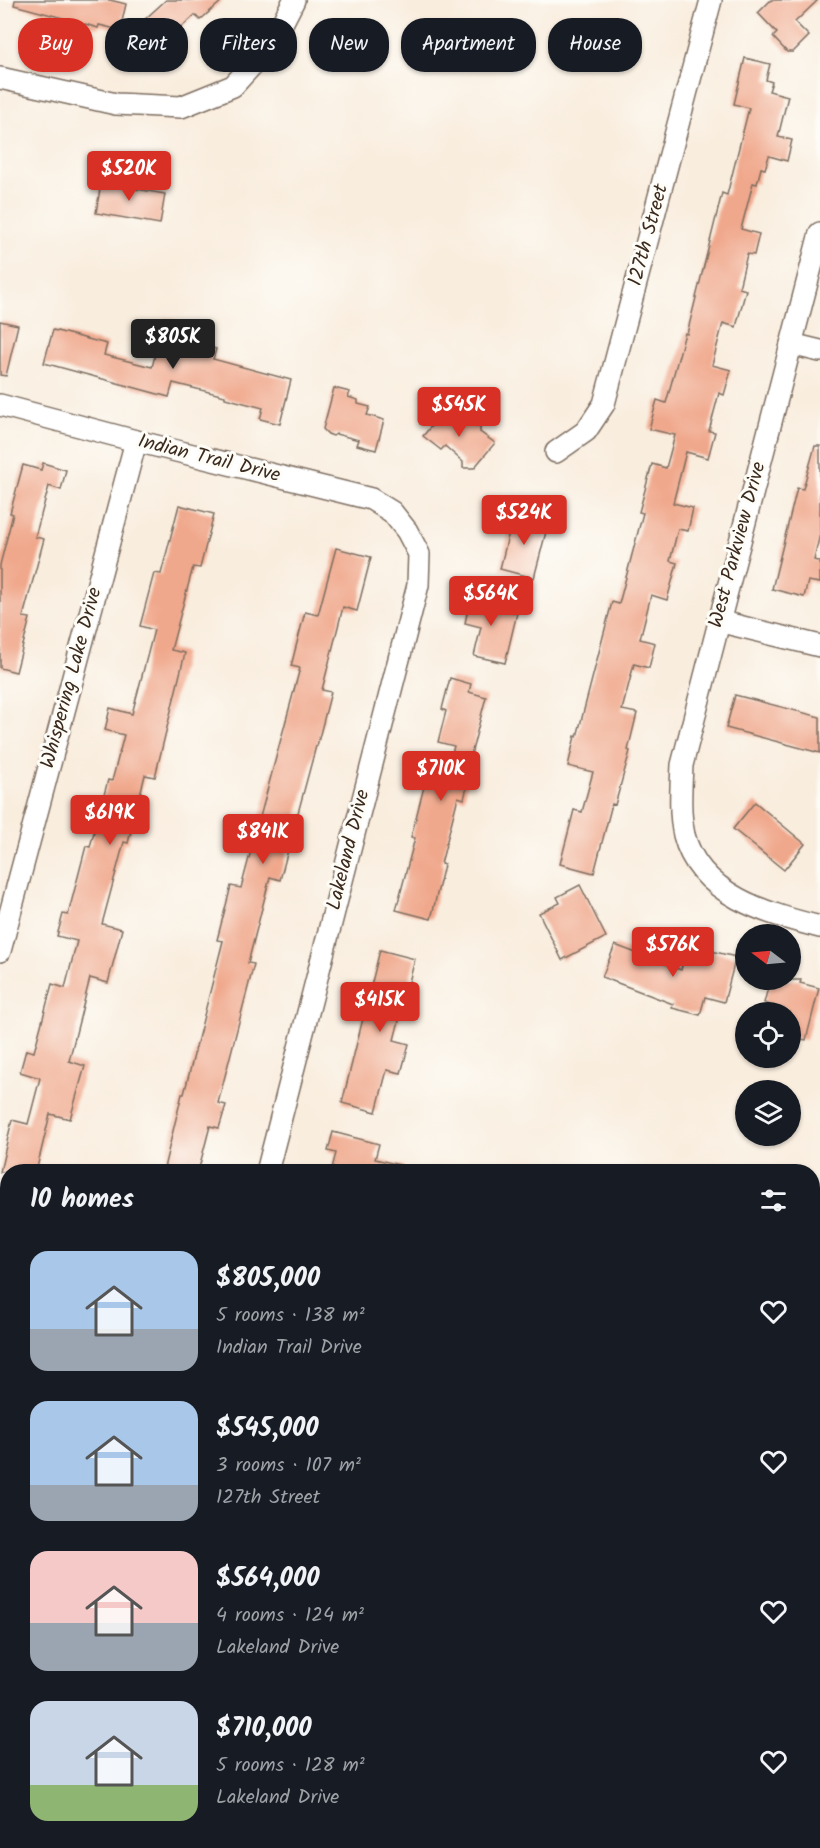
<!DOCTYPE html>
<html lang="en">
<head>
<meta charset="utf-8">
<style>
	:root { --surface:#171b24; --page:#242831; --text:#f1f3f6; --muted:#9ea1a6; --accent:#d93025 }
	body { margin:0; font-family:Kalam,sans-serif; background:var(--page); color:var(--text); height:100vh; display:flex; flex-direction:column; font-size:22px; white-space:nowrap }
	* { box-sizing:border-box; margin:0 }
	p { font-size:20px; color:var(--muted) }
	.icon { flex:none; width:33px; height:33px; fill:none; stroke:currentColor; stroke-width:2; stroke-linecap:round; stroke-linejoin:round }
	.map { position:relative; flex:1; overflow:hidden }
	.panel { position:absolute; left:0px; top:1164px; width:820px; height:684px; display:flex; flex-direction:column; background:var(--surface); border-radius:24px 24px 0 0; box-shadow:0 2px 4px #0004 }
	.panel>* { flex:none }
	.top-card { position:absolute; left:18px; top:18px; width:784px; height:54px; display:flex; gap:12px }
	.needle { width:39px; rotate:286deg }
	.buttons { position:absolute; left:735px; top:924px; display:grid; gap:12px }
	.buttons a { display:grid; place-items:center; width:66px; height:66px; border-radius:50%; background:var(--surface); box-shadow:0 2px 4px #0004; font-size:30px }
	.price { position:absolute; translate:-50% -51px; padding:0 14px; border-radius:6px; background:var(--accent); color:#fff; font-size:20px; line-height:39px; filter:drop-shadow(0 2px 3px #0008) }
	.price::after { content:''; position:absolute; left:50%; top:36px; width:18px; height:14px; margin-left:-9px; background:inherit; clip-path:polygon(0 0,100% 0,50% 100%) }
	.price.selected { background:#222; color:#fff }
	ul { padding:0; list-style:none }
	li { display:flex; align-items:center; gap:18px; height:150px; padding:0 30px }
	li span { display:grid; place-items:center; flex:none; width:168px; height:120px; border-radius:18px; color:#555 }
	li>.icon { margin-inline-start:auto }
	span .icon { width:72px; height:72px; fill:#fffc; stroke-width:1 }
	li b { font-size:26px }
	h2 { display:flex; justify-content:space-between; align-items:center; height:72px; padding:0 30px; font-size:26px }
	.tag { padding:0 21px; border-radius:24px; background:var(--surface); box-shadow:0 2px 4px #0004; font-size:21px; line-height:54px }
	.tag.selected { background:var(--accent); color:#fff }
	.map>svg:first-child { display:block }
	.building { fill:#f0a88c }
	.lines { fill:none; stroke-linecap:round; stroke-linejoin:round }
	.street-casing { stroke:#7e6e61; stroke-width:24 }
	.street { stroke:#fff; stroke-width:21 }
	.labels { text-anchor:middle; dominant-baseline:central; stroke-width:6; stroke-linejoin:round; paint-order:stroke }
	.street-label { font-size:20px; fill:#3b2a1e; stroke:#fdfcf7 }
</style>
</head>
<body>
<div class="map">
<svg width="820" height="1848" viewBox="0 0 820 1848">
	<rect width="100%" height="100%" fill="#fdfcf7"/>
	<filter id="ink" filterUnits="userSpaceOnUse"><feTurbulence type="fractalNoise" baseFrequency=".0167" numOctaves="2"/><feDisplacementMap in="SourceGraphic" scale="12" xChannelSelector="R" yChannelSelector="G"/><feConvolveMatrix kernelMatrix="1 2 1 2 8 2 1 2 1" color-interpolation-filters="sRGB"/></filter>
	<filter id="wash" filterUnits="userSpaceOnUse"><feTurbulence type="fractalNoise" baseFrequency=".008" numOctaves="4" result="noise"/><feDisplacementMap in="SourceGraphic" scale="24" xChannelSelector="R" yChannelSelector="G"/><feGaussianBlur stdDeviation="1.35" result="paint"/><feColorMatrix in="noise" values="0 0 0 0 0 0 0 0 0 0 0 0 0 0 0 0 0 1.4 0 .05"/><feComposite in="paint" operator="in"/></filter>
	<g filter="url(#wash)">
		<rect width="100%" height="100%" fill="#f9edde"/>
		<g id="blocks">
			<g class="building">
				<polygon points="15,0 110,0 126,4 120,30 99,25 98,28 85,24 84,28 62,22 63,18 14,5"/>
				<polygon points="166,0 223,0 200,20 195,15 164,43 144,20"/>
				<polygon points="771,0 818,0 795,22 809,36 793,52 787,52 773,37 777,33 758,13"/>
				<polygon points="745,58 770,64 766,80 772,82 769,91 788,96 778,137 792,140 787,161 769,156 765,169 761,168 757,184 753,183 741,229 759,234 754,255 747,254 739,288 746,290 736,327 723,323 712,365 731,370 724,395 719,393 709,431 715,432 708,458 686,452 673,503 693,508 688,531 678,529 670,561 677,563 667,600 651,595 640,639 655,643 649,668 634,664 622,710 637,713 628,750 630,751 615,805 612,804 594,873 560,864 574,810 582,812 593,772 568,766 575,736 577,737 612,602 619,604 643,513 639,512 652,464 666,468 675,435 649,429 657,400 666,403 685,333 687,334 722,193 727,195 749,108 734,104"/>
				<polygon points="102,177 126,181 124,187 165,194 160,224 96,213"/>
				<polygon points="165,318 188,324 184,340 216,349 213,359 291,380 280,424 260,419 263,408 225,398 225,396 173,383 169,397 44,363 53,330 107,344 104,355 152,367"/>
				<polygon points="0,321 18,325 6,376 0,375"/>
				<polygon points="334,388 350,392 348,397 358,400 358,404 370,407 367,415 384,420 376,450 357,445 359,440 336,434 333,436 328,434 323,429"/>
				<polygon points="448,406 471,425 480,426 480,432 495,443 474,468 463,468 463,462 445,446 441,450 423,436"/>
				<polygon points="815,446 820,446 820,534 814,560 820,562 820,583 808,581 804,597 772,589 797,488 803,489"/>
				<polygon points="43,463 66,470 61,490 49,486 35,537 44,539 23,617 30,618 16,672 0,668 0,565 13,514 10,513 23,465 41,470"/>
				<polygon points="179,505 214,514 200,568 193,567 171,650 185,653 155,777 145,775 128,843 124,842 102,924 122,929 108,983 90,978 69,1061 85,1066 70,1119 50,1114 36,1172 0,1172 12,1120 28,1124 40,1078 20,1072 26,1050 34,1052 52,984 65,988 77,941 57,936 63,914 68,915 86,846 90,847 108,780 112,781 124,735 105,730 110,708 132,714 154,630 140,626 154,573 161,574"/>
				<polygon points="513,515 548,524 534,578 500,569"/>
				<polygon points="336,548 371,557 357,611 343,607 322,690 331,692 317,746 316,746 280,880 270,877 248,963 254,964 218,1103 226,1105 219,1128 210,1126 198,1172 163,1172 182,1094 184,1094 223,941 217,940 231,886 241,888 300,668 291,666 305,612 318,615"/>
				<polygon points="472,591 495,597 492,607 517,613 505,663 474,656 481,627 465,623"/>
				<polygon points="450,678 471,684 469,692 486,697 466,774 470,775 464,799 458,797 441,864 444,865 431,919 396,910 415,838 411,837 425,783 443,788 454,746 438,742 446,711 442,709"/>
				<polygon points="735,695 820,717 820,753 726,728"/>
				<polygon points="755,802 805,844 784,870 733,829"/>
				<polygon points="580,885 606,937 562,960 539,913 560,903 557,897"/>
				<polygon points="615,945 681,970 685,955 704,960 707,950 736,957 724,1002 705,997 700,1015 672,1008 673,1004 602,977"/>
				<polygon points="380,950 415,959 394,1040 409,1044 401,1073 387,1070 376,1112 342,1103"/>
				<polygon points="770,980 801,980 800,983 819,988 806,1040 790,1037 790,1012 784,1012 785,1009 764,1003"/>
				<polygon points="333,1132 379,1144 375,1159 404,1166 404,1172 331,1172 336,1153 328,1151"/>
			</g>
		</g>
	</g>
	<g filter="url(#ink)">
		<use href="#blocks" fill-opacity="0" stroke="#7e6e61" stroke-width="1.5"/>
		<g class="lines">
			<defs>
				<g id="street">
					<polyline points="0,78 116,104 181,107 233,86 272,43 294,0"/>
					<path d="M820 233 682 765C681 788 679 812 684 835 699 895 768 914 820 927"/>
					<polyline points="791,344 820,351"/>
					<polyline points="0,405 136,441 371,499 392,512 407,531 419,554 418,585 267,1172"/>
					<polyline points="556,452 586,431 604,404 711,0"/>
					<polyline points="718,621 820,646"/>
					<polyline points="0,951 136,441"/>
					<polyline points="0,1534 8,1538"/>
					<polyline points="100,1848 101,1840"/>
				</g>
			</defs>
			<use href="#street" class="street-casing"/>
			<use href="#street" class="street"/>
		</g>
	</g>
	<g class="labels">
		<g class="street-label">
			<text transform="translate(649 235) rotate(-75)">127th Street</text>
			<text transform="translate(209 459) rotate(14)">Indian Trail Drive</text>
			<text transform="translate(738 545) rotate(-75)">West Parkview Drive</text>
			<text transform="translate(72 678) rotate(-75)">Whispering Lake Drive</text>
			<text transform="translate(349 850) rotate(-76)">Lakeland Drive</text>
		</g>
	</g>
</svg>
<div class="buttons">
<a><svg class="needle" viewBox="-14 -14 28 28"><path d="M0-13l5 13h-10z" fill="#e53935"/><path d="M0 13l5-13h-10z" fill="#9ea1a6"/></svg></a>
<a><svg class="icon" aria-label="locate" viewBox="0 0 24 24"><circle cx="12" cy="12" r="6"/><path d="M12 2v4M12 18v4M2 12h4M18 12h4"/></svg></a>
<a><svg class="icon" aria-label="layers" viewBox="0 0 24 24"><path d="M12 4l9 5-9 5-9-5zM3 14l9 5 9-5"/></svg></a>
</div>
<b class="price" style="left:129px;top:202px">$520K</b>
<b class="price selected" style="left:173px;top:370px">$805K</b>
<b class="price" style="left:459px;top:438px">$545K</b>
<b class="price" style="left:524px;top:546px">$524K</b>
<b class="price" style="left:491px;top:627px">$564K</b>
<b class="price" style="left:441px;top:802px">$710K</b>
<b class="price" style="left:110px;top:846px">$619K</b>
<b class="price" style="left:263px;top:865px">$841K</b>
<b class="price" style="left:673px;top:978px">$576K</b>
<b class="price" style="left:380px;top:1033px">$415K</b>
<div class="top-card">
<a class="tag selected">Buy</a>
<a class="tag">Rent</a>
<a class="tag">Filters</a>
<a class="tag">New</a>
<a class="tag">Apartment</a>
<a class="tag">House</a>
</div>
<section class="panel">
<h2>10 homes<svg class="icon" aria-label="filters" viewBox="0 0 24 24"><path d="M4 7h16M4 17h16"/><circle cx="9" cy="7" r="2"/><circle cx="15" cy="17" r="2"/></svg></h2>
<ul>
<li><span style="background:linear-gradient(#a9c7e8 65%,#9aa5b1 0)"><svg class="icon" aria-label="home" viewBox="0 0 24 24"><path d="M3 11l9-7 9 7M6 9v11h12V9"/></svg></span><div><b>$805,000</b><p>5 rooms · 138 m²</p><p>Indian Trail Drive</p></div><svg class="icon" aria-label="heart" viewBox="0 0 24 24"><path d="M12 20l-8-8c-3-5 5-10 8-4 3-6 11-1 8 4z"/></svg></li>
<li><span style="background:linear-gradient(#a9c7e8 70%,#9aa5b1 0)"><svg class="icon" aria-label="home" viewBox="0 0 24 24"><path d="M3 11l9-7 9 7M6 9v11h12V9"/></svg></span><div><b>$545,000</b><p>3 rooms · 107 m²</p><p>127th Street</p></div><svg class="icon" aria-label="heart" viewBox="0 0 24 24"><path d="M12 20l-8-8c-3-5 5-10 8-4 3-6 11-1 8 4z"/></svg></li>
<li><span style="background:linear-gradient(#f6c9c9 60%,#9aa5b1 0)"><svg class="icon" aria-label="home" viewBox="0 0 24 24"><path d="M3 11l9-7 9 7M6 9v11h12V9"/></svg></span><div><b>$564,000</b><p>4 rooms · 124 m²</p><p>Lakeland Drive</p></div><svg class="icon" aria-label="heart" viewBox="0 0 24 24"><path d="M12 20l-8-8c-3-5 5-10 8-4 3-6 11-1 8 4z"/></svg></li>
<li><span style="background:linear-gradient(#c9d6e8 70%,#8fb573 0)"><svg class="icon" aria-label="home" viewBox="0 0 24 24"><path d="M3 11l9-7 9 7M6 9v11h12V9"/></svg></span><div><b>$710,000</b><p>5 rooms · 128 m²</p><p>Lakeland Drive</p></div><svg class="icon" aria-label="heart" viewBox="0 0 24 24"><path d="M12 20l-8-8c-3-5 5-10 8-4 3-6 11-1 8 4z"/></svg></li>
</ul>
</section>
</div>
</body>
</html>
